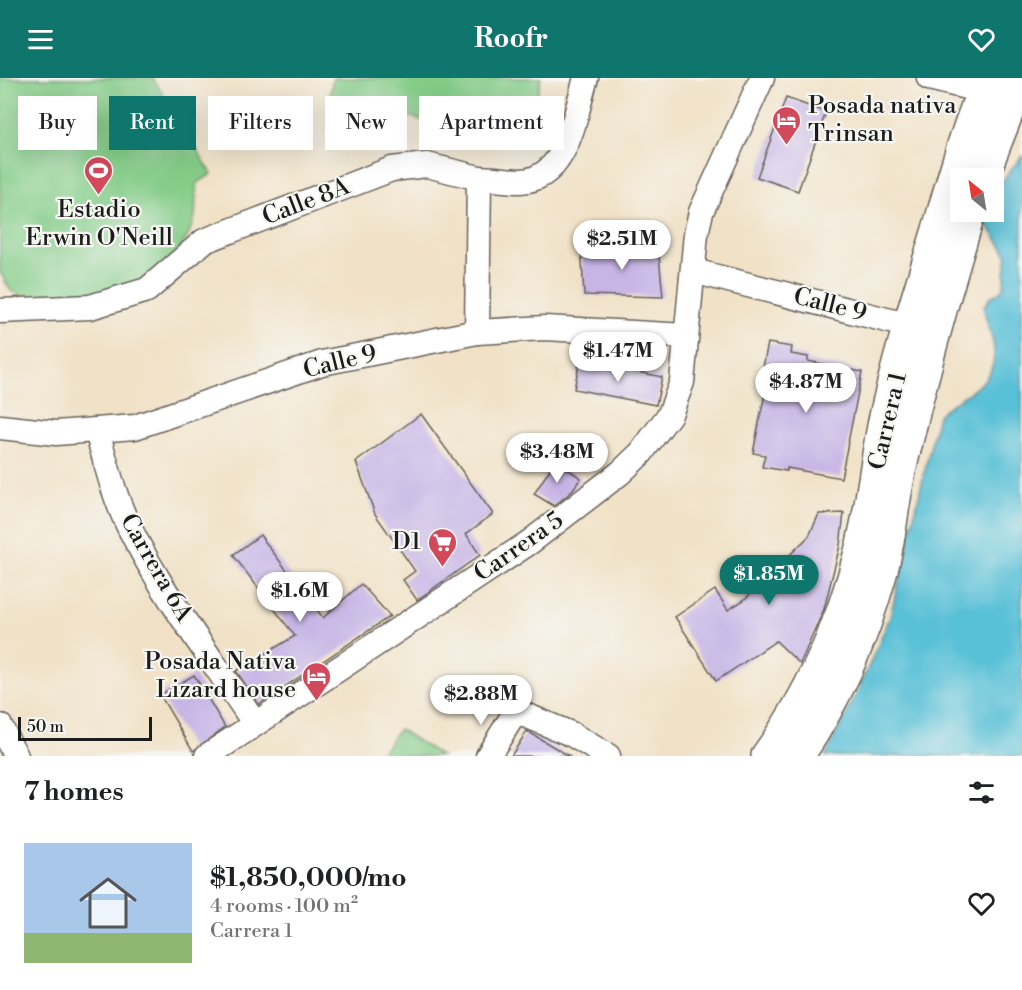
<!DOCTYPE html>
<html lang="en">
<head>
<meta charset="utf-8">
<style>
	:root { --surface:#fff; --page:#f2f2f2; --text:#202124; --muted:#757577; --accent:#0f766e }
	body { margin:0; font-family:"Libre Bodoni",serif; background:var(--page); color:var(--text); height:100vh; display:flex; flex-direction:column; font-size:22px; white-space:nowrap }
	* { box-sizing:border-box; margin:0 }
	p { font-size:20px; color:var(--muted) }
	.icon { flex:none; width:33px; height:33px; fill:none; stroke:currentColor; stroke-width:2; stroke-linecap:round; stroke-linejoin:round }
	.map { position:relative; height:678px; overflow:hidden }
	.sheet { display:flex; flex-direction:column; background:var(--surface); flex:1 }
	.sheet>* { flex:none }
	.hud { position:absolute; left:18px; top:18px; width:600px; height:54px; display:flex; gap:12px }
	.needle { width:39px; rotate:330deg }
	.buttons { position:absolute; left:950px; top:90px; display:grid; gap:12px }
	.buttons a { display:grid; place-items:center; width:54px; height:54px; border-radius:0px; background:var(--surface); box-shadow:0 6px 24px #0002; font-size:30px }
	.scale { position:absolute; left:18px; bottom:15px; width:134px; box-sizing:border-box; padding-left:6px; border:3px solid #1c1c1c; border-top:0; font-size:16px; line-height:21px; white-space:nowrap; color:#1c1c1c; -webkit-text-stroke:4px #f6f6f2; paint-order:stroke }
	.price { position:absolute; translate:-50% -51px; padding:0 14px; border-radius:21px; background:#fff; color:#222; font-size:20px; line-height:39px; filter:drop-shadow(0 2px 3px #0008) }
	.price::after { content:''; position:absolute; left:50%; top:36px; width:18px; height:14px; margin-left:-9px; background:inherit; clip-path:polygon(0 0,100% 0,50% 100%) }
	.price.selected { background:var(--accent); color:#fff }
	ul { padding:0; list-style:none }
	li { display:flex; align-items:center; gap:18px; height:150px; padding:0 24px }
	li span { display:grid; place-items:center; flex:none; width:168px; height:120px; border-radius:0px; color:#555 }
	li>.icon { margin-inline-start:auto }
	span .icon { width:72px; height:72px; fill:#fffc; stroke-width:1 }
	li b { font-size:26px }
	h2 { display:flex; justify-content:space-between; align-items:center; height:72px; padding:0 24px; font-size:26px }
	.tag { padding:0 21px; border-radius:0px; background:var(--surface); box-shadow:0 6px 24px #0002; font-size:21px; line-height:54px }
	.tag.selected { background:var(--accent); color:#fff }
	header { display:flex; justify-content:space-between; align-items:center; height:78px; padding:0 24px; background:var(--accent); color:#fff; font-size:27px; font-weight:700 }
	.map>svg:first-child { display:block }
	.green { fill:#84cc88; stroke:#507452; stroke-width:1.5 }
	.water { fill:#59c0d7; stroke:#3a6e7a; stroke-width:1.5 }
	.building { fill:#c7b5e6 }
	.lines { fill:none; stroke-linecap:round; stroke-linejoin:round }
	.minor-casing { stroke:#676158; stroke-width:27 }
	.highway-casing { stroke:#676158; stroke-width:36 }
	.minor { stroke:#fff; stroke-width:24 }
	.highway { stroke:#fff; stroke-width:33 }
	.labels { text-anchor:middle; dominant-baseline:central; stroke-width:4.5; stroke-linejoin:round; paint-order:stroke }
	.poi-label { font-size:24px; fill:#1c1c1c; stroke:#f6f6f2; text-anchor:end }
	.street-label { font-size:24px; fill:#1c1c1c; stroke:#f6f6f2 }
</style>
</head>
<body>
<header><svg class="icon" aria-label="menu" viewBox="0 0 24 24"><path d="M4 6h16M4 12h16M4 18h16"/></svg>Roofr<svg class="icon" aria-label="heart" viewBox="0 0 24 24"><path d="M12 20l-8-8c-3-5 5-10 8-4 3-6 11-1 8 4z"/></svg></header>
<div class="map">
<svg width="1022" height="678" viewBox="0 0 1022 678">
	<rect width="100%" height="100%" fill="#f6f6f2"/>
	<filter id="ink" filterUnits="userSpaceOnUse"><feTurbulence type="fractalNoise" baseFrequency=".0167" numOctaves="2"/><feDisplacementMap in="SourceGraphic" scale="12" xChannelSelector="R" yChannelSelector="G"/><feConvolveMatrix kernelMatrix="1 2 1 2 8 2 1 2 1" color-interpolation-filters="sRGB"/></filter>
	<filter id="wash" filterUnits="userSpaceOnUse"><feTurbulence type="fractalNoise" baseFrequency=".008" numOctaves="4" result="noise"/><feDisplacementMap in="SourceGraphic" scale="24" xChannelSelector="R" yChannelSelector="G"/><feGaussianBlur stdDeviation="1.35" result="paint"/><feColorMatrix in="noise" values="0 0 0 0 0 0 0 0 0 0 0 0 0 0 0 0 0 1.4 0 .05"/><feComposite in="paint" operator="in"/></filter>
	<g filter="url(#wash)">
		<rect width="100%" height="100%" fill="#f1e2c7"/>
		<g class="green">
			<polygon points="0,0 153,0 212,96 197,105 195,138 188,158 177,174 141,203 95,222 32,221 11,213 0,194"/>
			<polygon points="333,0 541,0 528,57 513,66 330,18"/>
			<polygon points="399,651 441,678 379,678"/>
		</g>
		<path class="water" d="M1022 78V678H825L858 613 890 539 938 337C959 316 995 310 994 274 994 258 985 245 984 229L990 219 1000 214 1004 208 1007 176 983 141 985 134H993L995 112Z"/>
		<g id="blocks">
			<g class="building">
				<polygon points="786,20 826,34 798,113 757,99"/>
				<polygon points="581,168 658,168 663,219 584,217"/>
				<polygon points="768,265 792,269 791,276 808,279 808,283 862,294 841,400 787,390 787,393 762,389 765,377 753,375 770,291 763,289"/>
				<polygon points="580,282 662,299 656,327 574,311"/>
				<polygon points="421,336 493,436 466,456 480,477 417,522 403,502 415,493 375,436 356,384"/>
				<polygon points="555,383 581,400 571,414 554,428 534,416"/>
				<polygon points="844,435 840,467 824,531 800,586 776,563 716,603 675,539 715,512 728,532 744,522 809,458 819,436"/>
				<polygon points="260,457 323,540 361,506 390,538 259,626 236,593 295,558 233,477"/>
				<polygon points="194,597 225,649 193,673 160,617"/>
				<polygon points="527,653 569,678 511,678"/>
			</g>
		</g>
	</g>
	<g filter="url(#ink)">
		<use href="#blocks" fill-opacity="0" stroke="#676158" stroke-width="1.5"/>
		<g class="lines">
			<defs>
				<g id="minor">
					<polyline points="929,0 1000,17"/>
					<path d="M479 100C492 100 507 103 521 103 568 101 575 35 586 0"/>
					<polyline points="693,193 926,252"/>
					<polyline points="0,233 90,229 147,212 204,163 392,91 427,87 479,100 477,254"/>
					<polyline points="0,349 56,355 135,349 322,285 477,254 545,250 686,258"/>
					<path d="M97 353C106 385 114 419 129 449 164 519 212 581 255 646"/>
					<polyline points="0,648 16,678"/>
					<polyline points="207,678 530,464 620,395 641,375 670,336 682,304 696,156 701,134 762,0"/>
					<polyline points="488,678 511,641 516,637 525,637 571,656 608,678"/>
				</g>
				<g id="highway">
					<polyline points="981,100 1020,0"/>
					<path d="M768 678C820 606 854 520 870 433 875 403 879 373 885 343 899 279 919 217 938 155 953 104 967 49 990 0"/>
					<path d="M797 678C835 622 862 561 880 496 890 460 892 421 901 384 921 299 943 217 969 134"/>
				</g>
			</defs>
			<use href="#minor" class="minor-casing"/>
			<use href="#highway" class="highway-casing"/>
			<use href="#minor" class="minor"/>
			<use href="#highway" class="highway"/>
		</g>
	</g>
	<defs>
		<symbol id="hotel-pin" viewBox="-11 -11 22 30"><path d="M0 17L-7.5 6A9.5 9.5 0 1 1 7.5 6Z" fill="#d1495b" stroke="#f6f6f2"/><path d="M-6-4.5h1.5V1H6V5H4.5V3h-9V5H-6ZM-4 0a1.8 1.8 0 1 1 3.6 0ZM.5 0V-2.5h3Q6-2.5 6 0Z" fill="#fff"/></symbol>
		<symbol id="stadium-pin" viewBox="-11 -11 22 30"><path d="M0 17L-7.5 6A9.5 9.5 0 1 1 7.5 6Z" fill="#d1495b" stroke="#f6f6f2"/><path d="M0-5a6.5 5 0 1 0 0 10a6.5 5 0 1 0 0-10ZM-3.5-1.8h7v3.6h-7Z" fill="#fff"/></symbol>
		<symbol id="supermarket-pin" viewBox="-11 -11 22 30"><path d="M0 17L-7.5 6A9.5 9.5 0 1 1 7.5 6Z" fill="#d1495b" stroke="#f6f6f2"/><path d="M-6-5.5h2.5l.6 2H6L4.5 2H-2.5L-4.4-4H-6ZM-1.5 3.2a1.3 1.3 0 1 0 .1 0ZM3 3.2a1.3 1.3 0 1 0 .1 0Z" fill="#fff"/></symbol>
	</defs>
	<g fill-rule="evenodd">
		<use href="#hotel-pin" x="770" y="26" width="33" height="45"/>
		<use href="#stadium-pin" x="82" y="76" width="33" height="45"/>
		<use href="#supermarket-pin" x="426" y="448" width="33" height="45"/>
		<use href="#hotel-pin" x="300" y="582" width="33" height="45"/>
	</g>
	<g class="labels">
		<g class="poi-label">
			<text x="808" y="28" text-anchor="start">Posada nativa<tspan x="808" dy="28">Trinsan</tspan></text>
			<text x="99" y="132" text-anchor="middle">Estadio<tspan x="99" dy="28">Erwin O'Neill</tspan></text>
			<text x="421" y="464">D1</text>
			<text x="296" y="584">Posada Nativa<tspan x="296" dy="28">Lizard house</tspan></text>
		</g>
		<g class="street-label">
			<text transform="translate(306 124) rotate(-21)">Calle 8A</text>
			<text transform="translate(830 227) rotate(14)">Calle 9</text>
			<text transform="translate(340 284) rotate(-14)">Calle 9</text>
			<text transform="translate(888 343) rotate(-77)">Carrera 1</text>
			<text transform="translate(519 469) rotate(-35)">Carrera 5</text>
			<text transform="translate(156 490) rotate(60)">Carrera 6A</text>
		</g>
	</g>
</svg>
<div class="buttons">
<a><svg class="needle" viewBox="-14 -14 28 28"><path d="M0-13l5 13h-10z" fill="#e53935"/><path d="M0 13l5-13h-10z" fill="#757577"/></svg></a>
</div>
<div class="scale">50 m</div>
<b class="price" style="left:622px;top:193px">$2.51M</b>
<b class="price" style="left:618px;top:305px">$1.47M</b>
<b class="price" style="left:806px;top:336px">$4.87M</b>
<b class="price" style="left:557px;top:406px">$3.48M</b>
<b class="price selected" style="left:769px;top:528px">$1.85M</b>
<b class="price" style="left:300px;top:545px">$1.6M</b>
<b class="price" style="left:481px;top:648px">$2.88M</b>
<div class="hud">
<a class="tag">Buy</a>
<a class="tag selected">Rent</a>
<a class="tag">Filters</a>
<a class="tag">New</a>
<a class="tag">Apartment</a>
</div>
</div>
<section class="sheet">
<h2>7 homes<svg class="icon" aria-label="filters" viewBox="0 0 24 24"><path d="M4 7h16M4 17h16"/><circle cx="9" cy="7" r="2"/><circle cx="15" cy="17" r="2"/></svg></h2>
<ul>
<li><span style="background:linear-gradient(#a9c7e8 75%,#8fb573 0)"><svg class="icon" aria-label="home" viewBox="0 0 24 24"><path d="M3 11l9-7 9 7M6 9v11h12V9"/></svg></span><div><b>$1,850,000/mo</b><p>4 rooms · 100 m²</p><p>Carrera 1</p></div><svg class="icon" aria-label="heart" viewBox="0 0 24 24"><path d="M12 20l-8-8c-3-5 5-10 8-4 3-6 11-1 8 4z"/></svg></li>
</ul>
</section>
</body>
</html>
